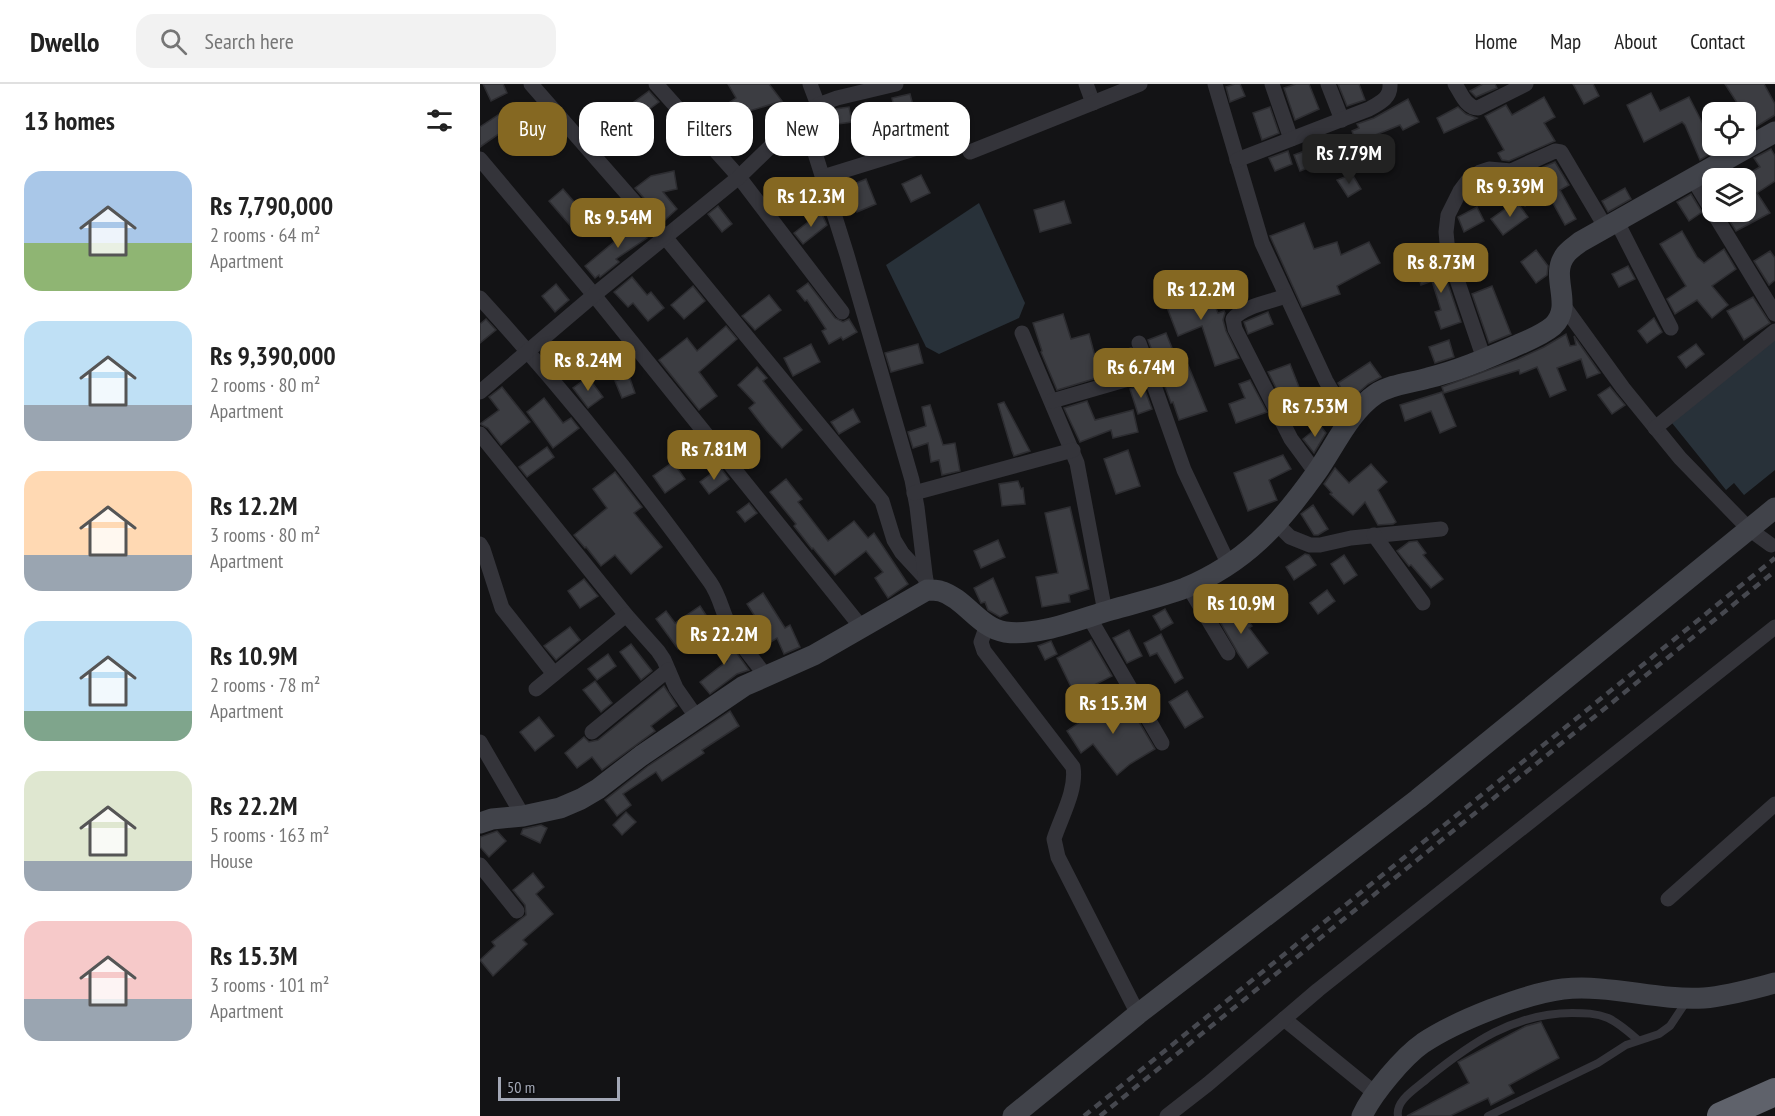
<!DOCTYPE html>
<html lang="en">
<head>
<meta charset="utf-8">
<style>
	:root { --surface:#fff; --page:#f2f2f2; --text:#222; --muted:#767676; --line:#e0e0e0; --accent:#856822 }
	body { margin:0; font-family:"PT Sans Narrow",sans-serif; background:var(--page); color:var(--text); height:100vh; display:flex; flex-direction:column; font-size:22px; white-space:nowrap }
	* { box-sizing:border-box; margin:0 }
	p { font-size:20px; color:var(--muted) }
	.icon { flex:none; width:33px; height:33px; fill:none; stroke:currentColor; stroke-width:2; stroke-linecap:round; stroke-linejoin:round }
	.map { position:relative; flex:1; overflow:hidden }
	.sheet { display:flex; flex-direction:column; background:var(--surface); width:480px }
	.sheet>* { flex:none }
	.hud { position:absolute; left:18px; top:18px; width:570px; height:54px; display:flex; gap:12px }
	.buttons { position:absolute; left:1222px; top:18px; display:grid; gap:12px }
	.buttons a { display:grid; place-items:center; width:54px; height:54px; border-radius:12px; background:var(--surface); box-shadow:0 2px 4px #0004; font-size:30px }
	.scale { position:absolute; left:18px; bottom:15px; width:122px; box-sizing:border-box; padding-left:6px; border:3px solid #a3a8b6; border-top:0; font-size:16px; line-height:21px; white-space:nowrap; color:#a3a8b6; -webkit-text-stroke:4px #0e0e10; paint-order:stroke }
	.price { position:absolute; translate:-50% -51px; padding:0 14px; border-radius:12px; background:var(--accent); color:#fff; font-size:20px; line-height:39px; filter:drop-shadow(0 2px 3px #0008) }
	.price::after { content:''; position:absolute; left:50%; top:36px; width:18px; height:14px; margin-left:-9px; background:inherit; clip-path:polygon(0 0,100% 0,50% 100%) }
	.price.current { background:#222; color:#fff }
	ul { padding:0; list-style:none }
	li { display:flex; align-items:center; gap:18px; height:150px; padding:0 24px }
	li span { display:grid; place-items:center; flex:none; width:168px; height:120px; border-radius:18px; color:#555 }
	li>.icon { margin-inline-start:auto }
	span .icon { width:72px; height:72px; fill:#fffc; stroke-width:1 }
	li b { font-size:26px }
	h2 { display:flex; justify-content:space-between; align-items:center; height:72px; padding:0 24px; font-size:26px }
	.pill { padding:0 21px; border-radius:18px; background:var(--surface); box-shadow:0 2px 4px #0004; font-size:21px; line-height:54px }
	.pill.current { background:var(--accent); color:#fff }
	header { display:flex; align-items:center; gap:36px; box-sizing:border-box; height:84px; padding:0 30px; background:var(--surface); border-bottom:2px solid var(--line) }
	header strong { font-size:28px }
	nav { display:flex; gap:33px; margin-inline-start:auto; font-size:21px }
	.search { width:420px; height:54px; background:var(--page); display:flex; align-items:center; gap:15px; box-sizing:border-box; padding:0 21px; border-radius:18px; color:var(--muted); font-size:22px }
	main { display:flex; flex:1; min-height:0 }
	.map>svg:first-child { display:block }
	.water { fill:#283139 }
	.building { fill:#3c3d42; stroke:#2d2d31; stroke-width:1.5 }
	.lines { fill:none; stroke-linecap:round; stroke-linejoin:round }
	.lane { stroke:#34343a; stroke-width:8 }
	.street { stroke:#34343a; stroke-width:15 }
	.secondary { stroke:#41434a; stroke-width:21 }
	.highway { stroke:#5f626b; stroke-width:28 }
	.rail { stroke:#46484f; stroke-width:4.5; stroke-dasharray:8 6; stroke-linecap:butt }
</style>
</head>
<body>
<header>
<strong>Dwello</strong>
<div class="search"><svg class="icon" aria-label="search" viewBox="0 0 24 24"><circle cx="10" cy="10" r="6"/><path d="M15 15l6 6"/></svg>Search here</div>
<nav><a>Home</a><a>Map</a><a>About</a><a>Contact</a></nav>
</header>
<main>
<section class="sheet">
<h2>13 homes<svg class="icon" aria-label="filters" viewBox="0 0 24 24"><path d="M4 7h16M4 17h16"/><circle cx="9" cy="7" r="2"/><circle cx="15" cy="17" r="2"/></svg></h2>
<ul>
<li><span style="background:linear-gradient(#a9c7e8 60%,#8fb573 0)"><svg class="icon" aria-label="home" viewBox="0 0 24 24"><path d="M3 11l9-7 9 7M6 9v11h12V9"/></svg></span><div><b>Rs 7,790,000</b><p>2 rooms · 64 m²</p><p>Apartment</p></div></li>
<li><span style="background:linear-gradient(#bfe0f5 70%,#9aa5b1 0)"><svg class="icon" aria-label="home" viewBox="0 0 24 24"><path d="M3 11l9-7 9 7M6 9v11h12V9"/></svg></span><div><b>Rs 9,390,000</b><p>2 rooms · 80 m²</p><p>Apartment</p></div></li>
<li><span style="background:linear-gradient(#ffd9b3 70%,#9aa5b1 0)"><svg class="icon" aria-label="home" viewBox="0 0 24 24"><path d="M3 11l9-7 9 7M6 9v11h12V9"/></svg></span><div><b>Rs 12.2M</b><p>3 rooms · 80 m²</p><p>Apartment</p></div></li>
<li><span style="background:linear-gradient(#bfe0f5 75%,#7fa58c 0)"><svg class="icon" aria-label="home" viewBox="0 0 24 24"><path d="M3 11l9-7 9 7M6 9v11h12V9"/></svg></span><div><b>Rs 10.9M</b><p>2 rooms · 78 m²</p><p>Apartment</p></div></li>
<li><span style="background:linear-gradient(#dfe7d0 75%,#9aa5b1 0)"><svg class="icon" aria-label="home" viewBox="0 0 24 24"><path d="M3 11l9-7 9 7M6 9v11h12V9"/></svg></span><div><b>Rs 22.2M</b><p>5 rooms · 163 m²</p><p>House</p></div></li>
<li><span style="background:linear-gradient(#f6c9c9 65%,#9aa5b1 0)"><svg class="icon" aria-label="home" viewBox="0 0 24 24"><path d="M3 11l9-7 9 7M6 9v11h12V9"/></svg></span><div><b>Rs 15.3M</b><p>3 rooms · 101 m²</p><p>Apartment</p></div></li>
</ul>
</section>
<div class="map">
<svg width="1295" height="1032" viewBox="0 0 1295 1032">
	<rect width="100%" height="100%" fill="#131315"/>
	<g class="water">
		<polygon points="499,119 545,219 539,234 459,270 446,263 406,181"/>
		<polygon points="1295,254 1295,386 1264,411 1254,399 1246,406 1192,339"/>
	</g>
	<g class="building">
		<polygon points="3,0 23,0 27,9 11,17"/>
		<polygon points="248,0 289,0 302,17 266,28 267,30 253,40 241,24 256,14"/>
		<polygon points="755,0 760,0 765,12 750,18 746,3"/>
		<polygon points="816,0 829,0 839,25 815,36 804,4"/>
		<polygon points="858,0 879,0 885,16 867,22"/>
		<polygon points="1003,0 1015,0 1017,4 996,13 990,7"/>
		<polygon points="1093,0 1113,0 1119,12 1104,20"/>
		<polygon points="1245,0 1284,0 1295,20 1295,31 1266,49 1266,28 1263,28"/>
		<polygon points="169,7 179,18 163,30 154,18"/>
		<polygon points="1171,9 1180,27 1209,13 1225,44 1233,39 1233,68 1220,76 1205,41 1202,38 1164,58 1147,21"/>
		<polygon points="430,10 436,33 417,38 412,14"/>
		<polygon points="1064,13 1075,33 1064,39 1075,57 1029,77 1022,76 1018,69 1024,66 1005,32 1026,21 1032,31"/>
		<polygon points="928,15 939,38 923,46 920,41 876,59 872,47 879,44 877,40 894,34"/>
		<polygon points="127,23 142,47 131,53 117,29"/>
		<polygon points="369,23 372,38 358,40 355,25"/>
		<polygon points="790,23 799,49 782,56 773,29"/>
		<polygon points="978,23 986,30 997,34 964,49 957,34"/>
		<polygon points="21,29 30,42 0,63 0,43"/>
		<polygon points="417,40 420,59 399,63 396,43"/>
		<polygon points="853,56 859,72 820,87 814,71"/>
		<polygon points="1291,65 1295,72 1295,97 1277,109 1290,129 1256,147 1244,128 1266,128 1266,91 1280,83 1274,74"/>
		<polygon points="808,67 812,80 795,87 789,74"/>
		<polygon points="1075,78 1089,101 1080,106 1096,135 1085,141 1069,112 1067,110 1045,122 1032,96"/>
		<polygon points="194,87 197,105 183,108 197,125 184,137 155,104 171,92"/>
		<polygon points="872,90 881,105 868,113 857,96"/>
		<polygon points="441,91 450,109 431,118 422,100"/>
		<polygon points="386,95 396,120 377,128 367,103"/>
		<polygon points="1145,104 1151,115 1128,128 1122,117"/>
		<polygon points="83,105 108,134 94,146 69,117"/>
		<polygon points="1211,110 1222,128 1209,137 1197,118"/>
		<polygon points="584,117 591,139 560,148 554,126"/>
		<polygon points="1036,117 1048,133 1023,151 1011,135"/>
		<polygon points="238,122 252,140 242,148 228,130"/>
		<polygon points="997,123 1004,137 984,148 978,133"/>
		<polygon points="341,128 347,141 323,160 314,149"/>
		<polygon points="157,136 169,149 166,152 167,154 136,175 139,178 120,193 119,191 115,194 105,182 141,152 139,148"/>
		<polygon points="824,139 834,165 857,158 861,171 889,158 900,179 857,202 860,210 822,223 790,152"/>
		<polygon points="1202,147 1217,173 1224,179 1244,165 1256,185 1232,202 1248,221 1232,234 1217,216 1195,230 1187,215 1206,202 1180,160"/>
		<polygon points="1056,166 1068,182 1067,191 1056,199 1041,178"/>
		<polygon points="1290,167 1295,174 1295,196 1289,201 1274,177"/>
		<polygon points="960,177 981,238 961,245 955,228 961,226 952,197 941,201 936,186"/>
		<polygon points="1148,182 1155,195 1139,203 1132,190"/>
		<polygon points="152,193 167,211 171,208 184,224 168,237 153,219 148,223 134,208"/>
		<polygon points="328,199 355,234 363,238 369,235 377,248 363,256 361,253 349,260 342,247 346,245 327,216 325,217 317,207"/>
		<polygon points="76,200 89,216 75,228 62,212"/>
		<polygon points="726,201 738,229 744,227 745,229 743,236 746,247 759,274 735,282 722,242 698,252 683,213 705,204 708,210"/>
		<polygon points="213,202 225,217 204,235 191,221"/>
		<polygon points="1012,202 1031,250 1009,259 992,210"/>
		<polygon points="289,211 301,226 275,246 262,232"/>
		<polygon points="1273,213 1290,239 1264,256 1247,227"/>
		<polygon points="788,228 793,240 768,250 764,238"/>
		<polygon points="583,230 591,255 609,250 616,276 651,264 657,282 577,306 561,268 562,267 553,239"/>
		<polygon points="1174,234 1182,248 1167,259 1158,247"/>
		<polygon points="6,235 16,246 0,259 0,240"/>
		<polygon points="246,242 257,255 219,288 237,312 219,326 179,276 207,254 217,267"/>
		<polygon points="686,249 700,284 708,281 727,327 699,336 693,318 691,319 668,256"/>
		<polygon points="1086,250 1090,262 1096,261 1094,252 1120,289 1107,294 1101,275 1077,284 1086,306 1070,313 1057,283 1040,290 1039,286 964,309 962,303 1038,275 1064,263"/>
		<polygon points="969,256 974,273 955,279 949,263"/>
		<polygon points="331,260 340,278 313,292 304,274"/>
		<polygon points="438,260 443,279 411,288 405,269"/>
		<polygon points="1216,260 1224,270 1206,284 1198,273"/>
		<polygon points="890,278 901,293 888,300 869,317 858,299"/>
		<polygon points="810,280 819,303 800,312 788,288"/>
		<polygon points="277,283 287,294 283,297 322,346 302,364 286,346 269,324 275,319 258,301"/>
		<polygon points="149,292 155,309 142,314 135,297"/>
		<polygon points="108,293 123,313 108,324 93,304"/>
		<polygon points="770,296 787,328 756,339 749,320 765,314 759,300"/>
		<polygon points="663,301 672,325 658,330 650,305"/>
		<polygon points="22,303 50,338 21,361 8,344 0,340 19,326 9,313"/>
		<polygon points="1130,303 1145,321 1132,330 1118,311"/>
		<polygon points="962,308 976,342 960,349 951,327 925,337 920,321"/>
		<polygon points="842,310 852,328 841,334 831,317"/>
		<polygon points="64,314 83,339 91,334 99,344 73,364 47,328"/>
		<polygon points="607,317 615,336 653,326 658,348 633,354 631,346 600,358 584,324"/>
		<polygon points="524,318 550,367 534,372 532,367 518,320"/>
		<polygon points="450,321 463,361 475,359 480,387 462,391 459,376 451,378 448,359 433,364 428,348 446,342 442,323"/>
		<polygon points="373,325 380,338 359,350 351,338"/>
		<polygon points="840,341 846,349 834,369 823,355"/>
		<polygon points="67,363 74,373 47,393 39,383"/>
		<polygon points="648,366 660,402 636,410 624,375"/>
		<polygon points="803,371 811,385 789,396 797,416 768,427 754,389"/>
		<polygon points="193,378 205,395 185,409 173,392"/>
		<polygon points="891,380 907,398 898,406 916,438 913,440 898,441 885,418 873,431 850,410 852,409 844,400 855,384 869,399"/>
		<polygon points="240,383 249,395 229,410 220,398"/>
		<polygon points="135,388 162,423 154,429 182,463 151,490 135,471 121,482 106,463 105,464 94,451 127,424 113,405"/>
		<polygon points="306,395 322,415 318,418 348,457 374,437 388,454 394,449 428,500 408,514 395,494 403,488 386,467 355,491 333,464 332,465 314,442 316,440 290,408"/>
		<polygon points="538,397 541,405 543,404 545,420 522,422 519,400"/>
		<polygon points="269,419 277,429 265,438 257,428"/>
		<polygon points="833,421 848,445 838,451 834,451 821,430"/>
		<polygon points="590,423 609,505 589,511 590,518 562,523 556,493 578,489 565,429"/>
		<polygon points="518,456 525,473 501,484 494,467"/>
		<polygon points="937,457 946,469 943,471 963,495 951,504 931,481 929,482 917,467 929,458"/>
		<polygon points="825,470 829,471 836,481 814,496 806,483"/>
		<polygon points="864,471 877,491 864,500 851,480"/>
		<polygon points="513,494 528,529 520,533 508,526 505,518 501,519 494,504"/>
		<polygon points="104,495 118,512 100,524 88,507"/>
		<polygon points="847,506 855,517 838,530 830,519"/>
		<polygon points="283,509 305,544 310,541 320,563 304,570 297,554 278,566 266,550 265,548 278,537 267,520"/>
		<polygon points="755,518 772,542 769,544 788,569 768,584 758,569 736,531"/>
		<polygon points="220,522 235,545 221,554 218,549 198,565 176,535 186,527 195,539"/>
		<polygon points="685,525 693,539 681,546 673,532"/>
		<polygon points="90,543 100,556 76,576 64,562"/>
		<polygon points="649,546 662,572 647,579 633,554"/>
		<polygon points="243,550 269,586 257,590 230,610 220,598 247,577 232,558"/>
		<polygon points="681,550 703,594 695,599 677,569 670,572 664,559"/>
		<polygon points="611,556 632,592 595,611 577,574"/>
		<polygon points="571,557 577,570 565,576 558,562"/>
		<polygon points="151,560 172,587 161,596 140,568"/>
		<polygon points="128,570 136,582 117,596 108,585"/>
		<polygon points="115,597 132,619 121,628 103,606"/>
		<polygon points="184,602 197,622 171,642 175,647 122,686 112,673 97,684 85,669 104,653 109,658 118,656"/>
		<polygon points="707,607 723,633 705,644 689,618"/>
		<polygon points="642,609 675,665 650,680 637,691 613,660 601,669 587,647"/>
		<polygon points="250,627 259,642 222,666 224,669 182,697 176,688 143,710 151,721 137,732 125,716 168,682"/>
		<polygon points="59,633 74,652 55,667 40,648"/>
		<polygon points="146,728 156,738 142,751 133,741"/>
		<polygon points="61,741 67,744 60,759 41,750 43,745"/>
		<polygon points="17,747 26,757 9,773 0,763 0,753"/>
		<polygon points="53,789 64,803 56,810 73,830 43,856 47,860 13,892 0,876 15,862 12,858 46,831 45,821 33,806"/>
		<polygon points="1061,938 1079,974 1029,1001 1034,1009 1011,1021 1008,1014 970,1032 927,1032 989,999 978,978 980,977 1046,942"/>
	</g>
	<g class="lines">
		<g class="lane">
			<path d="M918 1032C915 1016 937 1004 948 994 991 959 1034 929 1092 929 1104 929 1116 929 1128 934 1139 939 1149 948 1158 956"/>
			<polyline points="1008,1032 1118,979 1146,961 1179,950 1190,942 1206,918"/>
		</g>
		<g class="street">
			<polyline points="51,0 185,153 402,417 414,456 422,469 446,495"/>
			<polyline points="176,0 259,93 362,228"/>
			<polyline points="330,0 338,21"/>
			<polyline points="606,0 613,19"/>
			<polyline points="735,0 782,159 846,297 870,339"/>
			<polyline points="792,0 811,55"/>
			<polyline points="848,0 862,36"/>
			<path d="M975 0C981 9 986 24 998 24L1046 0"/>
			<polyline points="323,31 367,171 432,396 437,423 446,498"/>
			<polyline points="490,68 660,0"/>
			<polyline points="0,75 114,211 382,544"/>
			<path d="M757 76 889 25C900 19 911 14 910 0"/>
			<polyline points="343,93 453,59 469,51"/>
			<polyline points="1213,95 1295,230"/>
			<polyline points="1137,138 1191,244"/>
			<path d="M806 212C790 218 764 222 753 235L755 245 811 355 836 389"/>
			<path d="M0 214C82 304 159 399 230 498 240 512 242 528 250 543 260 560 274 576 285 591"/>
			<polyline points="1083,221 1143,304 1200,374 1269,445 1291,461"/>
			<polyline points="542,249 597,379 625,528"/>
			<polyline points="659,259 704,386 749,481"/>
			<polyline points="1004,275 968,169 966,148 968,131 980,107 989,95 1000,88 1009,85 1031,87 1075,67 1081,68 1126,144"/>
			<polyline points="0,308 114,211 259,93 323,31 338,21 357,14 416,0"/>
			<polyline points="572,317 669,289"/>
			<polyline points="1175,344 1295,247"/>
			<polyline points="0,350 146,531 178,567 184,576 196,604 217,634"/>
			<polyline points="434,409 593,366"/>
			<polyline points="796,439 810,453 830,461 840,461 871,454 961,445"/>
			<polyline points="894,451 943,519"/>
			<polyline points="0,460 3,465 22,524 74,590"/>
			<polyline points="708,502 748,569"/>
			<polyline points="609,533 682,659"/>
			<path d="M507 541 501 558 504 567 593 683C597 706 581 733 574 755L578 773 658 930"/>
			<polyline points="56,605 146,531"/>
			<polyline points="112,648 188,586"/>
			<polyline points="0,658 43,732"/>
			<polyline points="0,781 37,827"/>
			<polyline points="1188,815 1295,720"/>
			<polyline points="804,935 896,1010"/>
			<polyline points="687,1032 728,1000 838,906 1295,543"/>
		</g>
		<g class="secondary">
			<path d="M0 739 12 735 43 732 80 724 101 715 118 705 161 672 264 602 334 571 447 506C451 506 456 506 460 507 485 514 499 544 525 548 557 553 600 535 631 526 655 519 681 513 705 504 765 479 799 441 836 389 854 364 869 328 896 310 911 300 931 299 948 294 977 287 1005 275 1033 263 1046 257 1061 252 1073 242 1095 221 1068 192 1086 170 1090 165 1095 162 1100 158L1295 48"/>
			<polyline points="533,1032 658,930 938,715 1295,424"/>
			<path d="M882 1032C892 1010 923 973 943 959 976 937 1044 910 1083 905 1130 900 1177 917 1224 914 1248 912 1272 905 1295 899"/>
		</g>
		<polyline class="highway" points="1241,1032 1295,1008"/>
		<g class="rail">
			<polyline points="604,1032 1295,474"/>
			<polyline points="620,1032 1295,487"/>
		</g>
	</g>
</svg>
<div class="buttons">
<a><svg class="icon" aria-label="locate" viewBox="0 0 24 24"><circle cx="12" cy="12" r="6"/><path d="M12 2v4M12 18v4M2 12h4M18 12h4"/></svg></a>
<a><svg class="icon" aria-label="layers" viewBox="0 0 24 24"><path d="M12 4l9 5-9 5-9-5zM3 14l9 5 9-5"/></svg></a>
</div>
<div class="scale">50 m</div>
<b class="price current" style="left:869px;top:101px">Rs 7.79M</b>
<b class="price" style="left:1030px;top:134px">Rs 9.39M</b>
<b class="price" style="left:331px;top:144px">Rs 12.3M</b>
<b class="price" style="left:138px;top:165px">Rs 9.54M</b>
<b class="price" style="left:961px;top:210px">Rs 8.73M</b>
<b class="price" style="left:721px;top:237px">Rs 12.2M</b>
<b class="price" style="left:108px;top:308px">Rs 8.24M</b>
<b class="price" style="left:661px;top:315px">Rs 6.74M</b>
<b class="price" style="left:835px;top:354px">Rs 7.53M</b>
<b class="price" style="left:234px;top:397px">Rs 7.81M</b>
<b class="price" style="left:761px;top:551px">Rs 10.9M</b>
<b class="price" style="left:244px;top:582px">Rs 22.2M</b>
<b class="price" style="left:633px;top:651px">Rs 15.3M</b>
<div class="hud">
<a class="pill current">Buy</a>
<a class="pill">Rent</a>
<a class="pill">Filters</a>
<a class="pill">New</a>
<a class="pill">Apartment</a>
</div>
</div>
</main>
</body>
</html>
